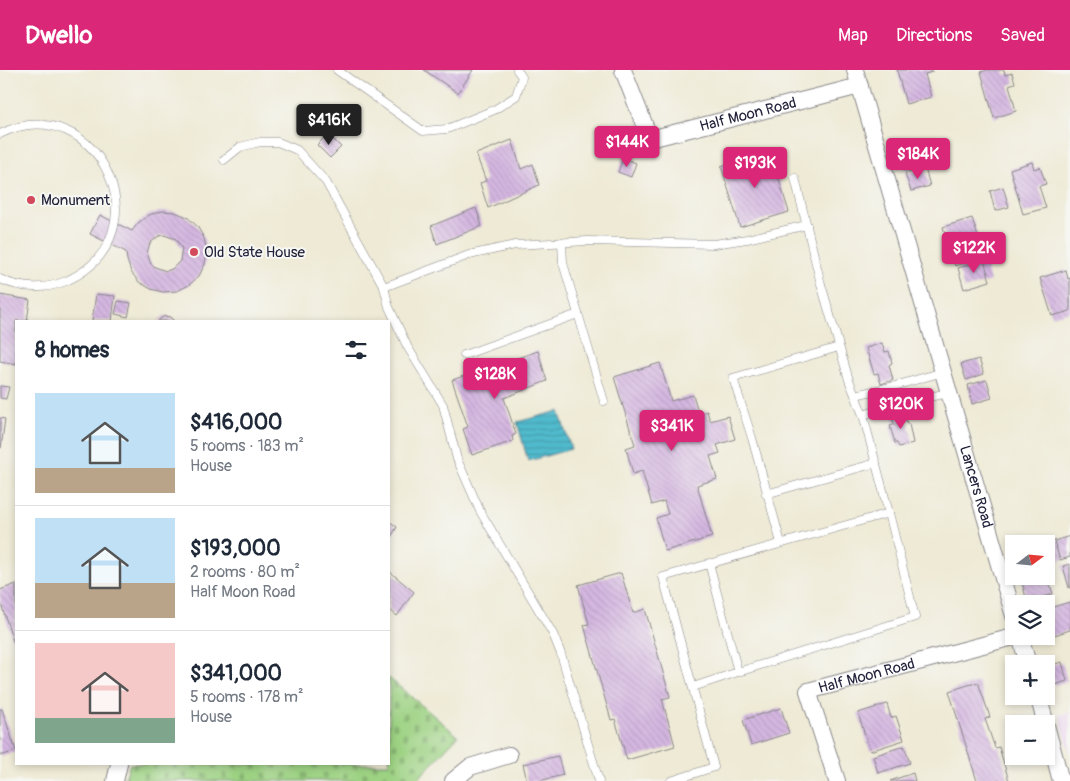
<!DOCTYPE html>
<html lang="en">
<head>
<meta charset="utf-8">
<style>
	:root { --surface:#fff; --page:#f2f2f3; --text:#1f2937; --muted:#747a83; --line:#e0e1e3; --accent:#db2777 }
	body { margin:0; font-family:Pangolin,sans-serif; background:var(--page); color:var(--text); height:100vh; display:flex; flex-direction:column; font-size:19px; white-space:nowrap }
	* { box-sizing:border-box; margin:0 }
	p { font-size:16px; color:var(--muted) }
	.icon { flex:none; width:28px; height:28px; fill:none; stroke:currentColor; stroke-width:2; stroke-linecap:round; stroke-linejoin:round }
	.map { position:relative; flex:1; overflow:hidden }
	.sheet { position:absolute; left:15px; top:250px; width:375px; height:445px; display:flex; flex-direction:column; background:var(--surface); border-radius:0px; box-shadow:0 2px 8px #0003 }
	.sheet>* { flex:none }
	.needle { width:32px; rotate:74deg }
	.controls { position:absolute; left:1005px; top:465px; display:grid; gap:10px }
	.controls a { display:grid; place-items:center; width:50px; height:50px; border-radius:0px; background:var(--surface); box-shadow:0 2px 8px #0003; font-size:25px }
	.price { position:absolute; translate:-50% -42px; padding:0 11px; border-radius:5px; background:var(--accent); color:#fff; font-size:16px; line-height:32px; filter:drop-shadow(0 1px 2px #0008) }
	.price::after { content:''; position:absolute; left:50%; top:30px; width:15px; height:11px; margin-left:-8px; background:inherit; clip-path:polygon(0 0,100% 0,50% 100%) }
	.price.selected { background:#222; color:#fff }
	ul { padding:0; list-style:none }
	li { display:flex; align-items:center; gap:15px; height:125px; padding:0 20px }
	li+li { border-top:1px solid var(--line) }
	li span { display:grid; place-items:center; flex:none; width:140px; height:100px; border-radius:0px; color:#555 }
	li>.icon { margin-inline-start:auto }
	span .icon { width:60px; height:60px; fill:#fffc; stroke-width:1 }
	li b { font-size:21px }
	h2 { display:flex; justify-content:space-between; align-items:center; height:60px; padding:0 20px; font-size:21px }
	header { display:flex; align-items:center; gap:30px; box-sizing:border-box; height:70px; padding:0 25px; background:var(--accent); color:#fff }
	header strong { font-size:24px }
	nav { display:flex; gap:28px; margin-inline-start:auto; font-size:18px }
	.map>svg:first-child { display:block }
	.built { fill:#e9d2ee }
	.cemetery { fill:url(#cemetery-stones); stroke:#607a5f }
	.water { fill:url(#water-rules); stroke:#3a6e84 }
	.building { fill:url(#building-back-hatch); fill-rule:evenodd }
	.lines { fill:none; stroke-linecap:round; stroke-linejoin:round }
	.service-casing { stroke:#888688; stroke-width:9 }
	.minor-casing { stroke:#888688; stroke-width:18 }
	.service { stroke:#fff; stroke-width:8 }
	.minor { stroke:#fff; stroke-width:16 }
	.poi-dot { fill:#d1495b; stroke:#f6f6f2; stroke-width:2 }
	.labels { text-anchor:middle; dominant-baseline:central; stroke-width:4; stroke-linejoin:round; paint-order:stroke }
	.street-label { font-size:15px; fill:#22223b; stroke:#f6f6f2 }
	.poi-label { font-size:15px; fill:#22223b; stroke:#f6f6f2; text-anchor:start }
</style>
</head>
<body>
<header>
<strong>Dwello</strong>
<nav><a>Map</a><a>Directions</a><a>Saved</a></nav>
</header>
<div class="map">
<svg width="1070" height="711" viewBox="0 0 1070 711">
	<defs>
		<pattern id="cemetery-stones" width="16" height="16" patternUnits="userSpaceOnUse" patternTransform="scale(1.25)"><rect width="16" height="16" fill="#9dd283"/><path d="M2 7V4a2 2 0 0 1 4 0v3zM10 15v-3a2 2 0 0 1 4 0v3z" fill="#87b472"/></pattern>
		<pattern id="water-rules" width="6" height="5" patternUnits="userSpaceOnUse" patternTransform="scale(1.25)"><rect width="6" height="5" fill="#51bbce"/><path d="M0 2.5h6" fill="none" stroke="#4398a8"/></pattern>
		<pattern id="building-back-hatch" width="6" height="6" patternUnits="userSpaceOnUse" patternTransform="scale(1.25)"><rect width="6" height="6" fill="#d5b7e1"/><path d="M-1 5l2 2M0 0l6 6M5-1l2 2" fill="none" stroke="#b79dc2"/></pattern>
	</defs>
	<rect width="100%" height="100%" fill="#f6f6f2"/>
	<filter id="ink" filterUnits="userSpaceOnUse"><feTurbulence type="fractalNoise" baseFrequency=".02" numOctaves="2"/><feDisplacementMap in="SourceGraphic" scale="10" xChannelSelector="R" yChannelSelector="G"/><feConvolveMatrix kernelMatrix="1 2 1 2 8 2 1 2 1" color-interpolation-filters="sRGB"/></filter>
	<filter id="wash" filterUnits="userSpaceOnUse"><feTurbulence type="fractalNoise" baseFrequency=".0096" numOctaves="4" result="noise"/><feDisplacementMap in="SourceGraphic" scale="20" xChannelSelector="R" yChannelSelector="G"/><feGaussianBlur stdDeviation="1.12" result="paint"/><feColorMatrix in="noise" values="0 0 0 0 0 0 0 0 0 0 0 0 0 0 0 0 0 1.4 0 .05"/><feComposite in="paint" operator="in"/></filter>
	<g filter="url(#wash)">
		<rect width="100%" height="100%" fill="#eeead5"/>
		<polygon class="built" points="1070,642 1070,682 1059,645"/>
		<polygon class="cemetery" points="389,608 458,666 416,711 124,711 130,694 389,694"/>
		<polygon class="water" points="559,341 571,379 528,391 517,352"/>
		<g id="blocks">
			<g class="building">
				<polygon points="424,0 473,0 458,23"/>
				<polygon points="897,0 932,0 932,2 925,4 931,27 906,34"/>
				<polygon points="987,0 1004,0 1005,5 1012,3 1015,13 1009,15 1016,41 994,48 981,2"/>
				<polygon points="328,64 341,77 330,88 317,75"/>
				<polygon points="512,70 521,99 533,94 539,115 488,138 480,113 486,111 476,84"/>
				<polygon points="919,77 924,95 905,101 899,83"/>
				<polygon points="770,81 789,142 740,157 721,96"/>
				<polygon points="623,88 636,93 631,107 618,102"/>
				<polygon points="1032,92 1034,99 1040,97 1046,114 1039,116 1046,138 1023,144 1010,99"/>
				<polygon points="925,98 930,116 911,121 905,104"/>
				<polygon points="1003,117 1009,137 995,141 990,121"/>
				<polygon points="476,138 482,156 437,174 431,156"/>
				<path d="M162 141 175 142 187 147 197 156 204 168 207 181 205 194 199 206 189 215 177 221 163 222 151 219 139 212 131 202 127 190 126 182 90 164 100 145 132 161 138 153 149 145ZM164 165 176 169 182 179 180 191 172 199 166 201 155 197 151 194 147 183 150 173 159 166Z"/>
				<polygon points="972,148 980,173 985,172 989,184 955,196 943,157"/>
				<polygon points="984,190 990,211 964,219 958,198"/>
				<polygon points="1066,200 1068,209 1070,208 1070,241 1052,246 1040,208"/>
				<polygon points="96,224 115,226 112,251 92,251"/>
				<polygon points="0,225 30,230 27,251 16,251 16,294 0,291"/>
				<polygon points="118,231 131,233 128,247 115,244"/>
				<polygon points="164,246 170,247 174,251 158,251"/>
				<polygon points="882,273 885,282 889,281 892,293 889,295 893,310 881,314 878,303 874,304 866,278"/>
				<polygon points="538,281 547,311 504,328 516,364 512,366 513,371 472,385 463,359 468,357 452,310"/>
				<polygon points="979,289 984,304 966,310 961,294"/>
				<polygon points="660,293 671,331 693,325 699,344 707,341 710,351 728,346 735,369 717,375 720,383 710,386 717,409 697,415 712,467 665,481 656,448 668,444 664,431 652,435 642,401 633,404 626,378 635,375 614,307"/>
				<polygon points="987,310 992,328 972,334 968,315"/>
				<polygon points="0,316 9,317 6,329 0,328"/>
				<polygon points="904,342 907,354 909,354 913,373 899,377 897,373 895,373 890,356 894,355 892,346"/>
				<polygon points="0,348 5,349 1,378 0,378"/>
				<polygon points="389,451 397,457 389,470"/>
				<polygon points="1070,466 1070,487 1060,490 1054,471"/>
				<polygon points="1070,494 1070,518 1069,518 1063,496"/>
				<polygon points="389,501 414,522 397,546 389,539"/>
				<polygon points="621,503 633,543 645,539 670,627 662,629 675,676 627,690 615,649 611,650 584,555 589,554 578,515"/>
				<polygon points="1028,506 1047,506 1053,524 1027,532 1021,508"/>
				<polygon points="16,514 16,573 14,574 0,531 0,520"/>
				<polygon points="1070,532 1070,560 1042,569 1041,566 1046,566 1046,539"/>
				<polygon points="1062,592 1067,611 1055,615 1049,596"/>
				<polygon points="978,612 990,647 985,649 995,678 999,677 1009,711 977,711 949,621"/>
				<polygon points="887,634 891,648 896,646 904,670 870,681 858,643"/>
				<polygon points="781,638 789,663 751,675 743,650"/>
				<polygon points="0,639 2,639 16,681 0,686"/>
				<polygon points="904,676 910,693 878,703 873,686"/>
				<polygon points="558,686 563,705 539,711 527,711 523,694"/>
				<polygon points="913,703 915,711 890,711"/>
			</g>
		</g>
	</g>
	<g filter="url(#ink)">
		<use href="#blocks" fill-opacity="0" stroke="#888688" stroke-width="1"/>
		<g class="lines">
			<defs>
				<g id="service">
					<polyline points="337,0 423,61 447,59 494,40 516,26 522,7 517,0"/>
					<path d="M0 64C97 16 168 166 66 211 45 220 21 219 0 209"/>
					<polyline points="224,90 240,77 260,72 278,72 297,80 326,112 384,217 389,237 407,276 443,335 457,389 480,441 553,564 561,584 599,711"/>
					<polyline points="562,172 563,193 604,331"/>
					<polyline points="384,217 469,185 515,175 588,171 714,174 747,169 807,155"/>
					<polyline points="464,285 578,244"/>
					<polyline points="855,325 891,317 943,302"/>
					<polyline points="863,345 903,332 949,323"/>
					<polyline points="766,424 876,393"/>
					<polyline points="781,473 752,368 733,308 839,277"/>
					<polyline points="709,493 738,602"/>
					<polyline points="693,617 738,602 915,547 889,443"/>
					<polyline points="671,711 714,697 663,507 889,443 863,345 849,310 821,214 795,108"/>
				</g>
				<g id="minor">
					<path id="s1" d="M623 0 650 69 860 16"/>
					<path id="s2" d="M855 0 1014 546"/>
					<polyline points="1020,566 1028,594"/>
					<polyline points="1038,626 1046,654"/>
					<polyline points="1046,655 1061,711"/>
					<polyline points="115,711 119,694"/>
					<polyline points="453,711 470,697 509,685"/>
					<path id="s3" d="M837 711 808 621 1017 566"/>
				</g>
			</defs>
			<use href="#service" class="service-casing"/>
			<use href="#minor" class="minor-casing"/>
			<use href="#service" class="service"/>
			<use href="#minor" class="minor"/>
		</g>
	</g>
	<g class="poi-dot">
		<circle cx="31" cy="130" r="5"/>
		<circle cx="194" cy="182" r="5"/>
	</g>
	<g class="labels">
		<g class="street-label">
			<text stroke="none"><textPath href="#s1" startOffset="175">Half Moon Road</textPath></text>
			<text stroke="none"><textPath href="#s2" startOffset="434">Lancers Road</textPath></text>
			<text stroke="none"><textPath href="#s3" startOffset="155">Half Moon Road</textPath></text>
		</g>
		<g class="poi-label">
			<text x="41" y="130">Monument</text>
			<text x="204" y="182">Old State House</text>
		</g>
	</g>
</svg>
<div class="controls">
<a><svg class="needle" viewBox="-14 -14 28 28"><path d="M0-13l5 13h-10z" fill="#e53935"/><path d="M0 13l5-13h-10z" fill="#747a83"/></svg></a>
<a><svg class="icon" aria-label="layers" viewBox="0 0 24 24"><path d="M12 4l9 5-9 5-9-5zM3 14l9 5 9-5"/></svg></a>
<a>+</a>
<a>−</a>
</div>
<b class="price selected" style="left:329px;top:76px">$416K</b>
<b class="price" style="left:627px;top:98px">$144K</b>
<b class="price" style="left:918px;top:110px">$184K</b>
<b class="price" style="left:755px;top:119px">$193K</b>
<b class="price" style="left:974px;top:204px">$122K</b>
<b class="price" style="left:495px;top:330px">$128K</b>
<b class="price" style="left:901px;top:360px">$120K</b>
<b class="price" style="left:672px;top:382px">$341K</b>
<section class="sheet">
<h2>8 homes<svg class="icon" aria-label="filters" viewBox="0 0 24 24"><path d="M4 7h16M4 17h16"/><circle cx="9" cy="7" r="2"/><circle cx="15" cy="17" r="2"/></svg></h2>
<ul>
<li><span style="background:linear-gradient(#bfe0f5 75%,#b9a48a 0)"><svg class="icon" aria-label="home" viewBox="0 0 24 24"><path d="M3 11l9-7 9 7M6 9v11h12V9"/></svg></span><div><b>$416,000</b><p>5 rooms · 183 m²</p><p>House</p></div></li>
<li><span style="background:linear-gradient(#bfe0f5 65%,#b9a48a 0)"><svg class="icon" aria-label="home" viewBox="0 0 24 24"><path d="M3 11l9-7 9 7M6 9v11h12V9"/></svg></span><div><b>$193,000</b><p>2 rooms · 80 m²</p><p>Half Moon Road</p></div></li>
<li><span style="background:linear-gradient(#f6c9c9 75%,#7fa58c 0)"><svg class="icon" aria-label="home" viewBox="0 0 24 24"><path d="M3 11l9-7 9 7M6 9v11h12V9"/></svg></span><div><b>$341,000</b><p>5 rooms · 178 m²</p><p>House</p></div></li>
</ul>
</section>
</div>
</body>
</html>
